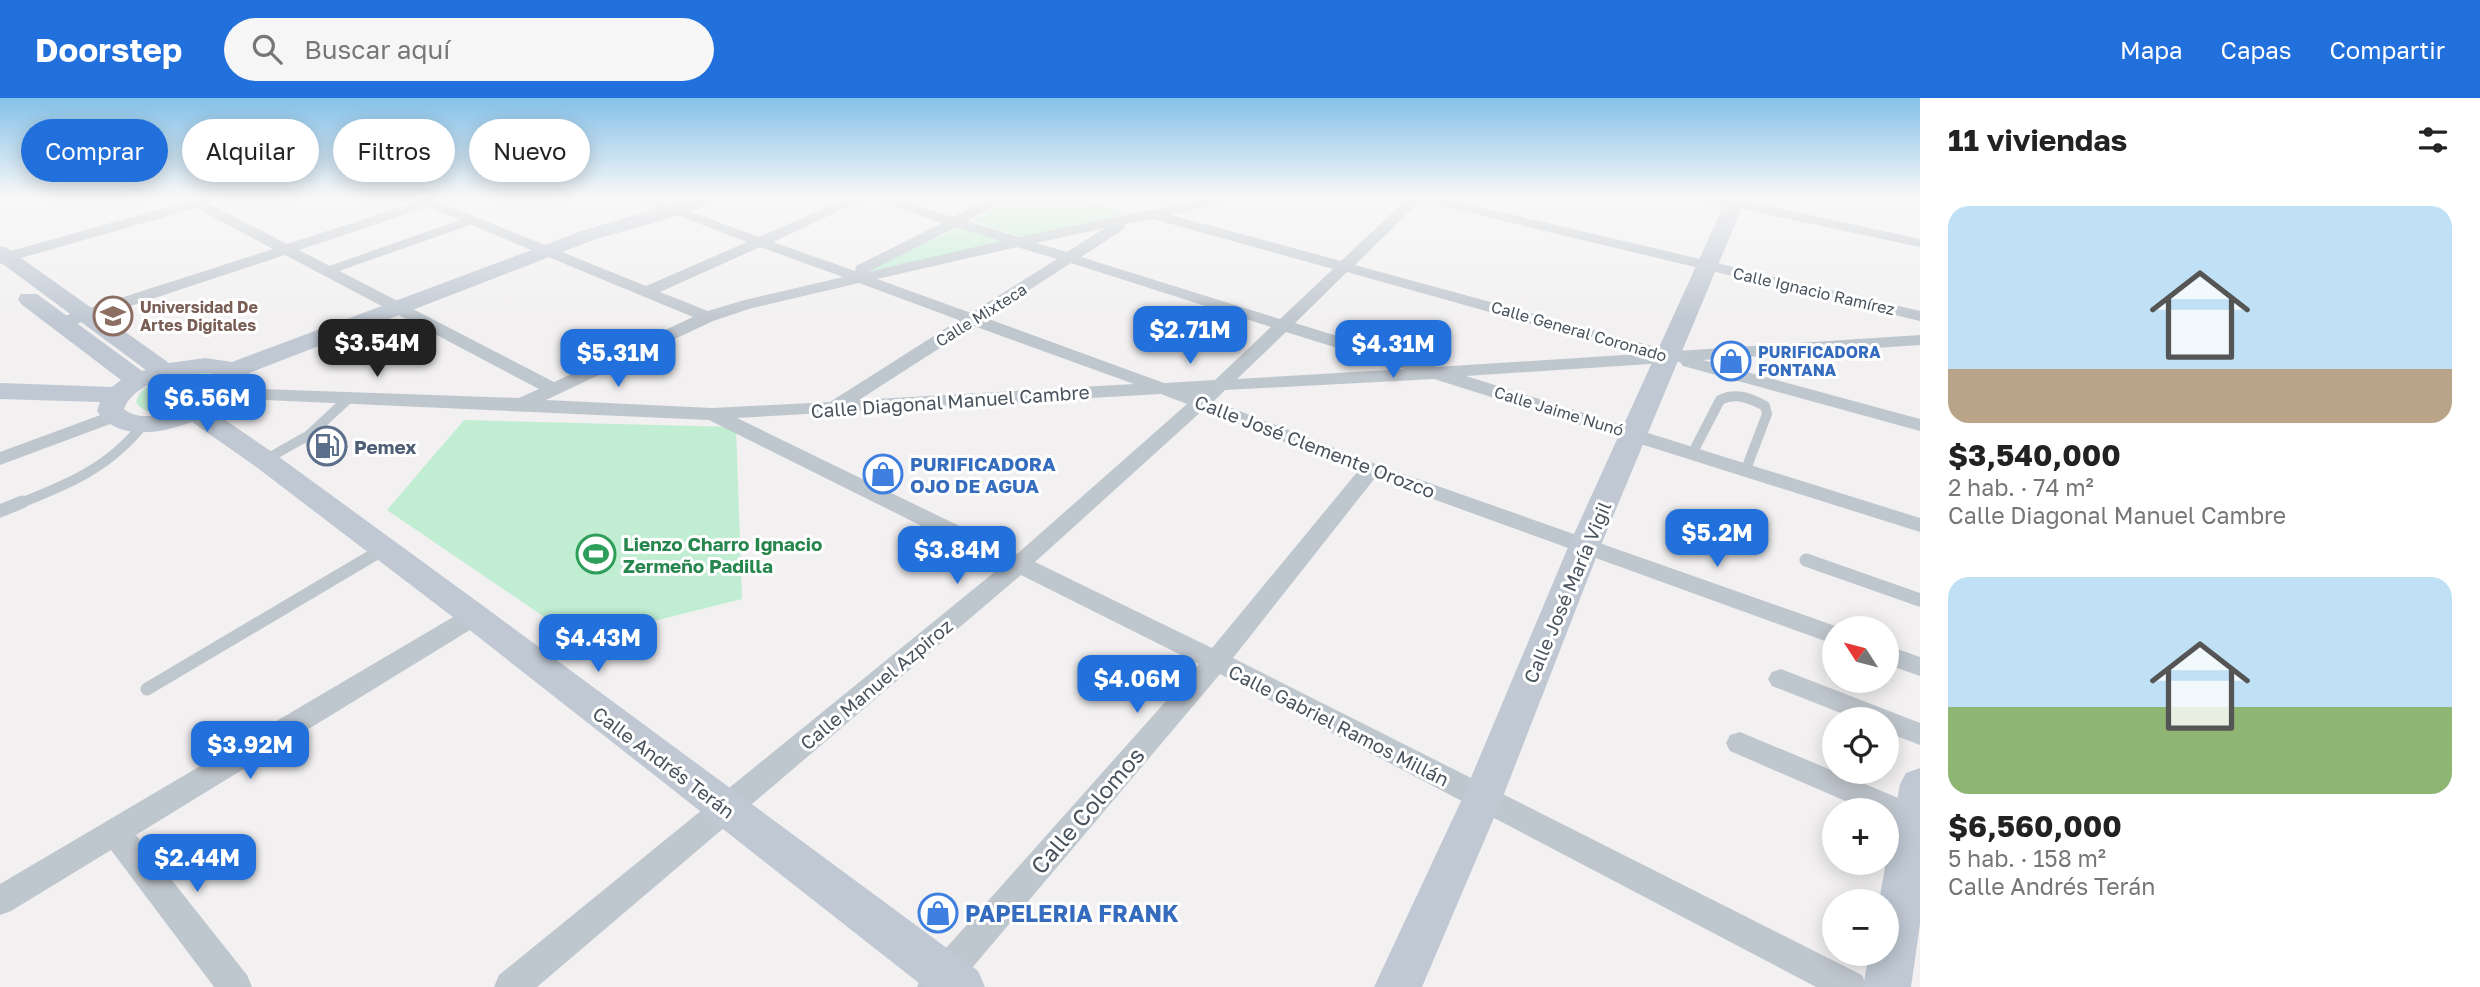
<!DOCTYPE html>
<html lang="es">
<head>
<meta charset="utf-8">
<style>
	:root { --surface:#fff; --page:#f6f6f6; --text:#222; --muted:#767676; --accent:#2170db }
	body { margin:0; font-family:"Golos Text",sans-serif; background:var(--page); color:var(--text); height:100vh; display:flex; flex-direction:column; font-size:26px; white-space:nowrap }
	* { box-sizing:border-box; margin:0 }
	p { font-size:23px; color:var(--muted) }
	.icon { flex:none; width:38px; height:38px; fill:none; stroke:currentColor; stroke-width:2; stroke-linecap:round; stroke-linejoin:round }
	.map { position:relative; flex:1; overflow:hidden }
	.side { display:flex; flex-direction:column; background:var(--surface); width:560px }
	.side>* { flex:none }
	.guide { position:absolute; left:21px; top:21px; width:665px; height:63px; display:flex; gap:14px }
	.needle { width:46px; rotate:306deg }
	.fabs { position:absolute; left:1822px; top:518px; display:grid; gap:14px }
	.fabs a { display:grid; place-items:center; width:77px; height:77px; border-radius:50%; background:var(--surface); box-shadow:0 4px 18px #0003; font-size:35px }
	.price { position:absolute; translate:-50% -60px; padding:0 16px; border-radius:14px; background:var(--accent); color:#fff; font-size:23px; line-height:46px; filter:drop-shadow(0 2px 4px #0008) }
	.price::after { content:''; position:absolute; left:50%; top:42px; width:21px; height:16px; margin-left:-10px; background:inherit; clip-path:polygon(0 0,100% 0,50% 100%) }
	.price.on { background:#222; color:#fff }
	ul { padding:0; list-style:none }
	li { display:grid; align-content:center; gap:14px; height:371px; padding:0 28px }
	li span { display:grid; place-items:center; height:217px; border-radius:21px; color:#555 }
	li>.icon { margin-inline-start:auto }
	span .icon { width:126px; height:126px; fill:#fffc; stroke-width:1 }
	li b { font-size:30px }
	h2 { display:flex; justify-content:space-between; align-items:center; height:84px; padding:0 28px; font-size:30px }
	.tag { padding:0 24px; border-radius:32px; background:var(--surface); box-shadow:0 4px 18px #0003; font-size:24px; line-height:63px }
	.tag.on { background:var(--accent); color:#fff }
	header { display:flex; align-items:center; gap:42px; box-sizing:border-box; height:98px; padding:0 35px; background:var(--accent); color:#fff }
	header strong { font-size:33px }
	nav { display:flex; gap:38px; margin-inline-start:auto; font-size:24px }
	.search { width:490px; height:63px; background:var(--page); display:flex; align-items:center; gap:18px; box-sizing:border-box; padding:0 24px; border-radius:38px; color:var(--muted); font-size:26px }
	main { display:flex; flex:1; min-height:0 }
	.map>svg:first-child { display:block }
	.green { fill:#c1eed3 }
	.building { fill:#caccd2 }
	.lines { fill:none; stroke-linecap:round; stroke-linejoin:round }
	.lane-far2 { stroke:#bfc7ce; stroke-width:8 }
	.lane-far1 { stroke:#bfc7ce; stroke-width:10 }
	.lane { stroke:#bfc7ce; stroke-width:13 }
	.street { fill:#bfc7ce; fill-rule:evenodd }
	.secondary { fill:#bfc8d3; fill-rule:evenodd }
	.labels { text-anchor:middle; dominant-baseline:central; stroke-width:6; stroke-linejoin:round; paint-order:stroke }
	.far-street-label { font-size:16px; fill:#49535d; stroke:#fff }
	.far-education-label { font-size:16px; font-weight:bold; fill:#785e54; stroke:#fff; text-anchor:start }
	.far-shop-label { font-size:16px; font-weight:bold; fill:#366cbe; stroke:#fff; text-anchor:start }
	.street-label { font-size:19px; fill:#49535d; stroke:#fff }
	.service-label { font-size:19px; font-weight:bold; fill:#4e5e75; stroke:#fff; text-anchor:start }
	.shop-label { font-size:19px; font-weight:bold; fill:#366cbe; stroke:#fff; text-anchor:start }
	.leisure-label { font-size:19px; font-weight:bold; fill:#27864d; stroke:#fff; text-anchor:start }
	.near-street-label { font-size:23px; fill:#49535d; stroke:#fff }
	.near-shop-label { font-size:23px; font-weight:bold; fill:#366cbe; stroke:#fff; text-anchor:start }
</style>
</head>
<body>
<header>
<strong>Doorstep</strong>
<div class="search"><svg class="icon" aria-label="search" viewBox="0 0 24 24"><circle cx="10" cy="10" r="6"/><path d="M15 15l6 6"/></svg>Buscar aquí</div>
<nav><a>Mapa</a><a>Capas</a><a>Compartir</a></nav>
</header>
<main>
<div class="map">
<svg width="1920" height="889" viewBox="0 0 1920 889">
	<rect width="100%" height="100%" fill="#f2f0f0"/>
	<g class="green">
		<polygon points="1014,100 1082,100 1132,117 1022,139 972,123"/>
		<polygon points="959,129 1006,144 858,177"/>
		<path d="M209 274 225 280 226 286C214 303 149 329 136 304 143 278 187 276 209 274Z"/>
		<polygon points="464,322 736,329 742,501 578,542 387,412"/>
	</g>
	<polygon class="building" points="324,333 349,349 329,361 305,346"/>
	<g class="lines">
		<polyline class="lane-far2" points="327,173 472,122"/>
		<g class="lane-far1">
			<path d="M1693 354 1720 302C1736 294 1750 300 1765 308L1767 316 1746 371"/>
			<polyline points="265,362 309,337 349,300"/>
			<path d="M18 406C67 387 111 369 144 325"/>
		</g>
		<g class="lane">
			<polyline points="0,413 22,404"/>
			<polyline points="1806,462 1920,502"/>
			<polyline points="147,591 382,452"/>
		</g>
		<g class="street">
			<path d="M181 100H210V106L287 146 417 104 416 100H450L441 105 646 188 747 144 632 100H653L759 139 847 100H867L773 144 855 173 856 168 942 125 871 100H894L953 119 990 100H1009L967 123 1019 139 1211 100H1240L1171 117 1341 163 1408 100H1442L1920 213V223L1420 103 1355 167 1659 250 1662 254 1920 237V247L1703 262 1920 321V333L1683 268 1680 264 1466 278 1920 420V434L1434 281 1225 292 1214 303 1378 367 1841 530H1834V546L1825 543 1375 380 1233 560 1862 877 1867 889H1816L1220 576 956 889H917L922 877 1199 566 1021 477 537 889H494L499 877 1002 468 709 322 223 300 221 296 223 292 230 290 519 300 539 291 285 157 67 229H55L53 225 55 221 273 151 196 110 0 166V156L186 104ZM428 109 693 219 554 284 299 152ZM1153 121 1333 171 1280 221 1081 159 1124 131 1125 126ZM956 129 1001 143 868 174ZM1105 130 1067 154 1036 145ZM760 149 843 179 741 203 708 213 660 194ZM1017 149 1057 161 971 215 877 181ZM1071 165 1271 229 1215 282 1164 285 986 220ZM1347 174 1639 256 1437 269 1295 225ZM859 185 959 222 830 304 712 310 546 302 713 223 752 210ZM974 228 1134 286 859 302ZM1286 234 1405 271 1237 281ZM1161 296 1187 306 1017 456 737 320ZM1203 312 1358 373 1212 550 1035 464Z"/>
			<polygon points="1702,100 1731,100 1920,141 1920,149 1709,104"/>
			<polygon points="114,312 124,318 121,322 0,367 0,354"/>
			<polygon points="474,510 483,512 486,518 483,524 136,737 247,877 252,889 214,889 111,752 11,813 0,817 0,786 465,512"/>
			<polygon points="1886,547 1920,559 1920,578 1886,566"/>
			<polygon points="1781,571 1920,625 1920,647 1886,634 1886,621 1856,621 1772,588 1768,581 1772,574"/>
			<polygon points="1740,634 1920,709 1920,731 1915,732 1886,721 1886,712 1866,712 1730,653 1726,645 1730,637"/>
		</g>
		<g class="secondary">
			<path d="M689 100H717L715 104 681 117 596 141 249 275C255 296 232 308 215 315L275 356 486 510 978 873 985 889H924L462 526 255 368 192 324C162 335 118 344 97 313L100 304 0 301V285L112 289 121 282 21 206 18 201 21 196H37L142 273 146 272 0 164V148L7 150 169 265 205 260 232 264 582 133ZM211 275 225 279 224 286C203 304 148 331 124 311 134 282 184 275 211 275Z"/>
			<polygon points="1727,100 1746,100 1601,447 1502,701 1422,889 1374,889 1462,701 1569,447"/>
			<polygon points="1920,670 1920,826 1911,889 1863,889 1869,856 1886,856 1886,803 1879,803 1900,686 1906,675"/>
		</g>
	</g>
	<linearGradient id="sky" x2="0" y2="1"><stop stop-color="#85c1e8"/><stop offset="0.44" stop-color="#f9f8f8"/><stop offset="1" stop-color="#f9f8f8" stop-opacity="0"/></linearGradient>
	<rect width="1920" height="225" fill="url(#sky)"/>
	<defs>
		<symbol id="university-ring" viewBox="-11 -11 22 22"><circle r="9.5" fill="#fff" stroke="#8d6e63" stroke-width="1.5"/><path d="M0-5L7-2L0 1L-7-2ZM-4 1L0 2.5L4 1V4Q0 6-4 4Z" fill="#8d6e63"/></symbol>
		<symbol id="shop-ring" viewBox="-11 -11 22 22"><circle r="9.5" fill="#fff" stroke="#3f7fe0" stroke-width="1.5"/><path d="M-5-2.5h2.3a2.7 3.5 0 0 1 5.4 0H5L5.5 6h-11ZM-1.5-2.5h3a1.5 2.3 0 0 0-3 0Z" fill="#3f7fe0"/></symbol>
		<symbol id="fuel-ring" viewBox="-11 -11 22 22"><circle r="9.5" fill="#fff" stroke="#5c6f8a" stroke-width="1.5"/><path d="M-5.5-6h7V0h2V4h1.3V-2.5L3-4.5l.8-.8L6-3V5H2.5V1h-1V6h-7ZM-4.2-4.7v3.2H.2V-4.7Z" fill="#5c6f8a"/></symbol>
		<symbol id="stadium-ring" viewBox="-11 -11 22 22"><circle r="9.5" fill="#fff" stroke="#2e9e5b" stroke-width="1.5"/><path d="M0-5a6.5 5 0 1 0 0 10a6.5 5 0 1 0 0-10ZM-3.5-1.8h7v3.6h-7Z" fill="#2e9e5b"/></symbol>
	</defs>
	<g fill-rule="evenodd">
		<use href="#university-ring" x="91" y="196" width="44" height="44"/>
		<use href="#shop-ring" x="1709" y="241" width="44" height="44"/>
		<use href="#fuel-ring" x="305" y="326" width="44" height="44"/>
		<use href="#shop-ring" x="861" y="354" width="44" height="44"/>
		<use href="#stadium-ring" x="574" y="434" width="44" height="44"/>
		<use href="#shop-ring" x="916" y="793" width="44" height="44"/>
	</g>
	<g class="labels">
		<g class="far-street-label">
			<text transform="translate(1814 193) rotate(13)">Calle Ignacio Ramírez</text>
			<text transform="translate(981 217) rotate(-32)">Calle Mixteca</text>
			<text transform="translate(1579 233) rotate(16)">Calle General Coronado</text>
			<text transform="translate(1559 313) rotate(17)">Calle Jaime Nunó</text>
		</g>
		<g class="far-education-label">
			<text x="140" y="209">Universidad De<tspan x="140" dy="18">Artes Digitales</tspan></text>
		</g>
		<g class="far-shop-label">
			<text x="1758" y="254">PURIFICADORA<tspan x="1758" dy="18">FONTANA</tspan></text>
		</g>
		<g class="street-label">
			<text transform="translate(950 303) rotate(-4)">Calle Diagonal Manuel Cambre</text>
			<text transform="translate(1315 348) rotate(21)">Calle José Clemente Orozco</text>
			<text transform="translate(1567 494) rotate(-67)">Calle José María Vigil</text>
			<text transform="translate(876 586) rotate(-40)">Calle Manuel Azpiroz</text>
			<text transform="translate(1339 627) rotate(27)">Calle Gabriel Ramos Millán</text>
			<text transform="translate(664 664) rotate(37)">Calle Andrés Terán</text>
		</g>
		<g class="service-label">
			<text x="354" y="348">Pemex</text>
		</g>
		<g class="shop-label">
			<text x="910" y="365">PURIFICADORA<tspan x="910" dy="22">OJO DE AGUA</tspan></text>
		</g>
		<g class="leisure-label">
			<text x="623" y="445">Lienzo Charro Ignacio<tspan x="623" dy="22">Zermeño Padilla</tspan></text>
		</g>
		<g class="near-street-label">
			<text transform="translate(1087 712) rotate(-49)">Calle Colomos</text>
		</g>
		<g class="near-shop-label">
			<text x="965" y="815">PAPELERIA FRANK</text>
		</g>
	</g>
</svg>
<div class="fabs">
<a><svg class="needle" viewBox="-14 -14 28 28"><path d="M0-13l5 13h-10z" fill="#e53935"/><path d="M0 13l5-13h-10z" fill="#767676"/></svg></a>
<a><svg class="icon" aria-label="locate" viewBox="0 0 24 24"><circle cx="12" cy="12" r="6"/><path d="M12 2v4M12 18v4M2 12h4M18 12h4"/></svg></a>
<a>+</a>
<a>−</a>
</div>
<b class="price" style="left:1190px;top:268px">$2.71M</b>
<b class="price on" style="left:377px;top:281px">$3.54M</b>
<b class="price" style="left:1393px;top:282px">$4.31M</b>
<b class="price" style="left:618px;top:291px">$5.31M</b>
<b class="price" style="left:207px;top:336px">$6.56M</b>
<b class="price" style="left:1717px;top:471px">$5.2M</b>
<b class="price" style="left:957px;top:488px">$3.84M</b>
<b class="price" style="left:598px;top:576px">$4.43M</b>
<b class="price" style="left:1137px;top:617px">$4.06M</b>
<b class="price" style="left:250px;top:683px">$3.92M</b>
<b class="price" style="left:197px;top:796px">$2.44M</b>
<div class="guide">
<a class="tag on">Comprar</a>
<a class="tag">Alquilar</a>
<a class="tag">Filtros</a>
<a class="tag">Nuevo</a>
</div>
</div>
<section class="side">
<h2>11 viviendas<svg class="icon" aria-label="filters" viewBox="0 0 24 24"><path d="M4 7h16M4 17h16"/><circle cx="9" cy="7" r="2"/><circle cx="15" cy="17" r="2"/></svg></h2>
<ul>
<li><span style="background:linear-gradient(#bfe0f5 75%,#b9a48a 0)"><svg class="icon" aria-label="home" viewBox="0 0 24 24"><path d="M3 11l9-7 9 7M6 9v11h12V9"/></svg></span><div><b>$3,540,000</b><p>2 hab. · 74 m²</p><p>Calle Diagonal Manuel Cambre</p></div></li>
<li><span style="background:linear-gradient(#bfe0f5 60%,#8fb573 0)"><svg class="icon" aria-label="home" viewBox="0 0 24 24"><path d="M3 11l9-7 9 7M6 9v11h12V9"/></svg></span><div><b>$6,560,000</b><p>5 hab. · 158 m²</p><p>Calle Andrés Terán</p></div></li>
</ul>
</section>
</main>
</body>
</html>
